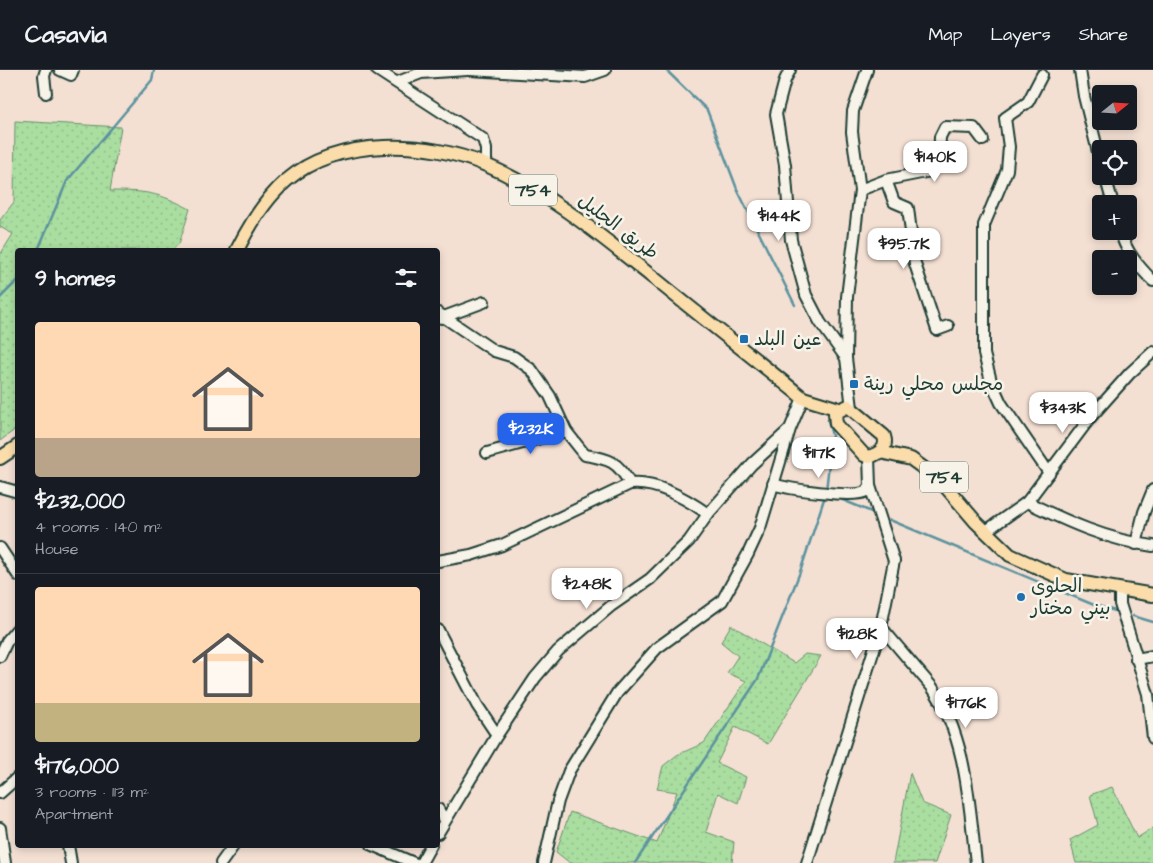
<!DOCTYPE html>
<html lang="en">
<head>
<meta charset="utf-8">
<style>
	:root { --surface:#171b24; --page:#242831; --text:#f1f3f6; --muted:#9ea1a6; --line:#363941; --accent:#2563eb }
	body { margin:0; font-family:"Architects Daughter","Playpen Sans Arabic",sans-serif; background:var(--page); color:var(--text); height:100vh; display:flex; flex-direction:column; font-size:19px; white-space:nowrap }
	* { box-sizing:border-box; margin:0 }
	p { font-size:16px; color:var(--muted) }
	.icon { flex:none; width:28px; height:28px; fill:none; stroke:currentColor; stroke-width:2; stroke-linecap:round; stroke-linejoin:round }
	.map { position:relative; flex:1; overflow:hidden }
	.sheet { position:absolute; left:15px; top:178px; width:425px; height:600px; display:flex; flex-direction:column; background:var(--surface); border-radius:5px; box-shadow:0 2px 8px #0003 }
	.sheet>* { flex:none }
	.needle { width:32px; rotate:72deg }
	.tools { position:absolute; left:1092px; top:15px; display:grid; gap:10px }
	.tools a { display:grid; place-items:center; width:45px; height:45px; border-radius:5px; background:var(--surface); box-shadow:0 2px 8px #0003; font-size:25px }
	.price { position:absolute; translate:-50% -42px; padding:0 11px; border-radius:10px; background:#fff; color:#222; font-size:16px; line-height:32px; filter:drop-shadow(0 1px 2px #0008) }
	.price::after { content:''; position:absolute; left:50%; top:30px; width:15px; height:11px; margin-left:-8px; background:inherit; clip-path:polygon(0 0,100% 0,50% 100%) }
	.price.active { background:var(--accent); color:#fff }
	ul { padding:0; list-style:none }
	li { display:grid; align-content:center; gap:10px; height:265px; padding:0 20px }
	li+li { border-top:1px solid var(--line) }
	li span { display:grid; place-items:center; height:155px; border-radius:5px; color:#555 }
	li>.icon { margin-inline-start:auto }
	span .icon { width:90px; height:90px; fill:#fffc; stroke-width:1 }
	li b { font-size:21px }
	h2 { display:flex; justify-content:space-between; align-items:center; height:60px; padding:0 20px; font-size:21px }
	header { display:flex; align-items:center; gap:30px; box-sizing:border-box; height:70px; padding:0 25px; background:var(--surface); border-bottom:1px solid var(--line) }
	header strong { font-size:24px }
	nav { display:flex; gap:28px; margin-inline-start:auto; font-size:18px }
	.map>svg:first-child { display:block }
	.grass { fill:url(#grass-dots); stroke:#648e6a }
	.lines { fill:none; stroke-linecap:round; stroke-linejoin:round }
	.stream { stroke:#5b929e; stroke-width:2.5 }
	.minor-casing { stroke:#1f3d34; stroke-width:14 }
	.major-casing { stroke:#1f3d34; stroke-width:16 }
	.minor { stroke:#f7f3e8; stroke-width:10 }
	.major { stroke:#faddab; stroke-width:12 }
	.poi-dot { fill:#1f6fb2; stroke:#f7f3e8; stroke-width:2 }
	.labels { text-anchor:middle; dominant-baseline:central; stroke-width:5; stroke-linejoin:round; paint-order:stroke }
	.shield { fill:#f7f3e8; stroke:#60746a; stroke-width:1 }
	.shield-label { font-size:18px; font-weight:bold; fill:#1f3d34 }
	.street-label { font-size:19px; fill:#1f3d34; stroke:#f7f3e8 }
	.poi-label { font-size:19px; fill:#1f3d34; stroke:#f7f3e8; text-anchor:start }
</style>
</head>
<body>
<header>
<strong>Casavia</strong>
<nav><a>Map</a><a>Layers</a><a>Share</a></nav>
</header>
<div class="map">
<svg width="1153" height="793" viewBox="0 0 1153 793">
	<defs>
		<pattern id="grass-dots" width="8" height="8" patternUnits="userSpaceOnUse" patternTransform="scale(1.25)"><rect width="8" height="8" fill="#aadea0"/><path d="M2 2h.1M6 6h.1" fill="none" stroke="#92bf8a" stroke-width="1.8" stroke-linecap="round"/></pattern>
	</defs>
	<rect width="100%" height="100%" fill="#f4e0d3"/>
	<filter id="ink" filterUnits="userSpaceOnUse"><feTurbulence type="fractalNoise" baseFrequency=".02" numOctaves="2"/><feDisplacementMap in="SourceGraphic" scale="10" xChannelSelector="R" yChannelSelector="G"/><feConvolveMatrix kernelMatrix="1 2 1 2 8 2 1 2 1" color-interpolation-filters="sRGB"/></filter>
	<g filter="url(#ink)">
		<g class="grass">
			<path d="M15 51 121 57 110 121C145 121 158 122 190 139L179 174 172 180H18L17 358 0 371V185L13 164 0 157V150L14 132Z"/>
			<polygon points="731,555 794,593 805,584 821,586 768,674 735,657 717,693 746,707 738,733 718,723 706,762 734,772 732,793 570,793 556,782 570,742 657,773 677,722 657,719 663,696 677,685 704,673 746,611 727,603 738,586 721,572"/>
			<polygon points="910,703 922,733 951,745 935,793 893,793"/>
			<polygon points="1112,717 1137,768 1153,758 1153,793 1076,793 1070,770 1098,755 1090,725"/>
		</g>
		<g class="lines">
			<g class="stream">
				<polyline points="666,0 707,40 737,119 795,235"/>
				<polyline points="38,180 67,111 152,10 154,0"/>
				<polyline points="0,228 18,210"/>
				<polyline points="826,421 832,366 828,350"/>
				<polyline points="838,428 874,443"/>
				<polyline points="890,450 1094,535 1119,542"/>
				<polyline points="1133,546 1153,552"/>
				<polyline points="635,793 758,609 800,502 825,426"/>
			</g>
			<defs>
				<g id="minor">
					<polyline points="60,0 71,5 73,0"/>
					<polyline points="377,0 483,69 486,79 486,95"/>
					<polyline points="470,0 585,7 605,0"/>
					<polyline points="790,0 785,10 776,44 785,95 791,170 806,225 820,252 846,288 852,338"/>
					<polyline points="1080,0 1084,26 1101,94"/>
					<polyline points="1042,5 1028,32 1005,48 1009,77 1007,100 984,155 984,284 991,311 1001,333 1049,403"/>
					<polyline points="398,12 421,3 467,0"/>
					<polyline points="46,23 44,6 46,0"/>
					<polyline points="1105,106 1113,134"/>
					<polyline points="886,110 894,132 908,138 915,194 937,260 948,256"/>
					<polyline points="860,120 886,110 931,101 939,94 940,67 945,57 974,58 983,70"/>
					<path d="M1120 161C1126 182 1138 196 1153 211"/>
					<path d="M438 243 494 281 514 287 532 300 550 326 566 361 585 385C609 389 618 391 630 414"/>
					<polyline points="441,248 484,232"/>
					<polyline points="846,288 847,227 860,120 852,62 853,41 867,0"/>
					<polyline points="487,383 566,361"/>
					<path d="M773 414C787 419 852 428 865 422 866 421 870 417 870 416"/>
					<polyline points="0,417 18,422"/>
					<path d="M1027 432C1068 452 1107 470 1153 476"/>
					<polyline points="986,461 1027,432 1090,348 1130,303 1153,282"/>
					<polyline points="1136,474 1144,442 1153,420"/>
					<polyline points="0,478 18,505"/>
					<path d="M438 491 471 485 502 475 630 414C656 411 687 429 708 444"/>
					<polyline points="1120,519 1120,534 1148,624 1153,668"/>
					<path d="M881 557 932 617C967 668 969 734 976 793"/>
					<polyline points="438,560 477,635 497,665"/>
					<polyline points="0,586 7,571 18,558"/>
					<polyline points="1136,589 1153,586"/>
					<polyline points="0,723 18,707"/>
					<polyline points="438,739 444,750"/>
					<polyline points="0,758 5,793"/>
					<polyline points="438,763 497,665 535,608 558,581 611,536 650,509 689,471 708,444 752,394 789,360"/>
					<polyline points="68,775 71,793"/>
					<polyline points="372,775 414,793"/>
					<polyline points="221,793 234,775"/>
					<polyline points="421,793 431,775"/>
					<polyline points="544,793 558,731 569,701 617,623 657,578 722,531 748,484 760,458 790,359 803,328"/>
					<polyline points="807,793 881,557 894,491 870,416 869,387"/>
				</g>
				<g id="major">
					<path d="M237 180C250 154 265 129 287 110 338 67 428 70 486 95 549 122 602 167 655 209 704 249 754 288 803 328L839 339"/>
					<path d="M848 336 884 366C888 378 880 383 869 387L864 385 836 354 835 343Z"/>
					<polyline points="880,382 911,389 940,410 976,452 1010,485 1066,510 1153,525"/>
					<polyline points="0,388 18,376"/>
				</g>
			</defs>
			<use href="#minor" class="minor-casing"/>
			<use href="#major" class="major-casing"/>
			<use href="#minor" class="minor"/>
			<use href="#major" class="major"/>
		</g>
	</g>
	<g class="poi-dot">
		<rect x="739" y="264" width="10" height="10" rx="2.5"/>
		<rect x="849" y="309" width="10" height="10" rx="2.5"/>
		<circle cx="1021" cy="527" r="5"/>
	</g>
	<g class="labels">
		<g class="shield">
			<rect x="509" y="104.5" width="48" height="31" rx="4"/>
			<rect x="920" y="391.5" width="48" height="31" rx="4"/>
		</g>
		<g class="shield-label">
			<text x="533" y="120">754</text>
			<text x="944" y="407">754</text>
		</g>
		<g class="street-label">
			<text transform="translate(618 157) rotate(37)">طريق الجليل</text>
		</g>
		<g class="poi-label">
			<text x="754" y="269">عين البلد</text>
			<text x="864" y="314">مجلس محلي رينة</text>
			<text x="1031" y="516">الحلوى<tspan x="1031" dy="22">بيني مختار</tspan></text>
		</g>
	</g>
</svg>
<div class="tools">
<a><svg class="needle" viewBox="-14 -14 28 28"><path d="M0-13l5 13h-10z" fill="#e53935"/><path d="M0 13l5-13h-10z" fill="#9ea1a6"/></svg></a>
<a><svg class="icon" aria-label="locate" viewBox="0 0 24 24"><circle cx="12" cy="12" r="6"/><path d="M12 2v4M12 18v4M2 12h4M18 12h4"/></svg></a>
<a>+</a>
<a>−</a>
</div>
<b class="price" style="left:935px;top:113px">$140K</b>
<b class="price" style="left:779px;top:172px">$144K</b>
<b class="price" style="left:904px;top:200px">$95.7K</b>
<b class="price" style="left:1063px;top:364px">$343K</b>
<b class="price active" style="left:531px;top:385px">$232K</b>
<b class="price" style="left:819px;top:409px">$117K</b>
<b class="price" style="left:587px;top:540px">$248K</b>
<b class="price" style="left:857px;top:590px">$128K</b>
<b class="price" style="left:966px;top:659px">$176K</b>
<section class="sheet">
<h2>9 homes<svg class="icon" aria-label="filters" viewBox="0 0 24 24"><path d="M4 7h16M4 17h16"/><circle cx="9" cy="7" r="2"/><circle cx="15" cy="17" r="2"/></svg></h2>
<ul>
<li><span style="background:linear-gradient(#ffd9b3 75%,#b9a48a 0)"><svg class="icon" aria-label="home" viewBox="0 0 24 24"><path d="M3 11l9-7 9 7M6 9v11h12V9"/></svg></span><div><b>$232,000</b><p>4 rooms · 140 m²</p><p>House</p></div></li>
<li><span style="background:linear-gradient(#ffd9b3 75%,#c2b280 0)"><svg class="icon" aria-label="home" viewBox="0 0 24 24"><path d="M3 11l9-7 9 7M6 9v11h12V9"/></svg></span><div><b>$176,000</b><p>3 rooms · 113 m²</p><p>Apartment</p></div></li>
</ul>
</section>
</div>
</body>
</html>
